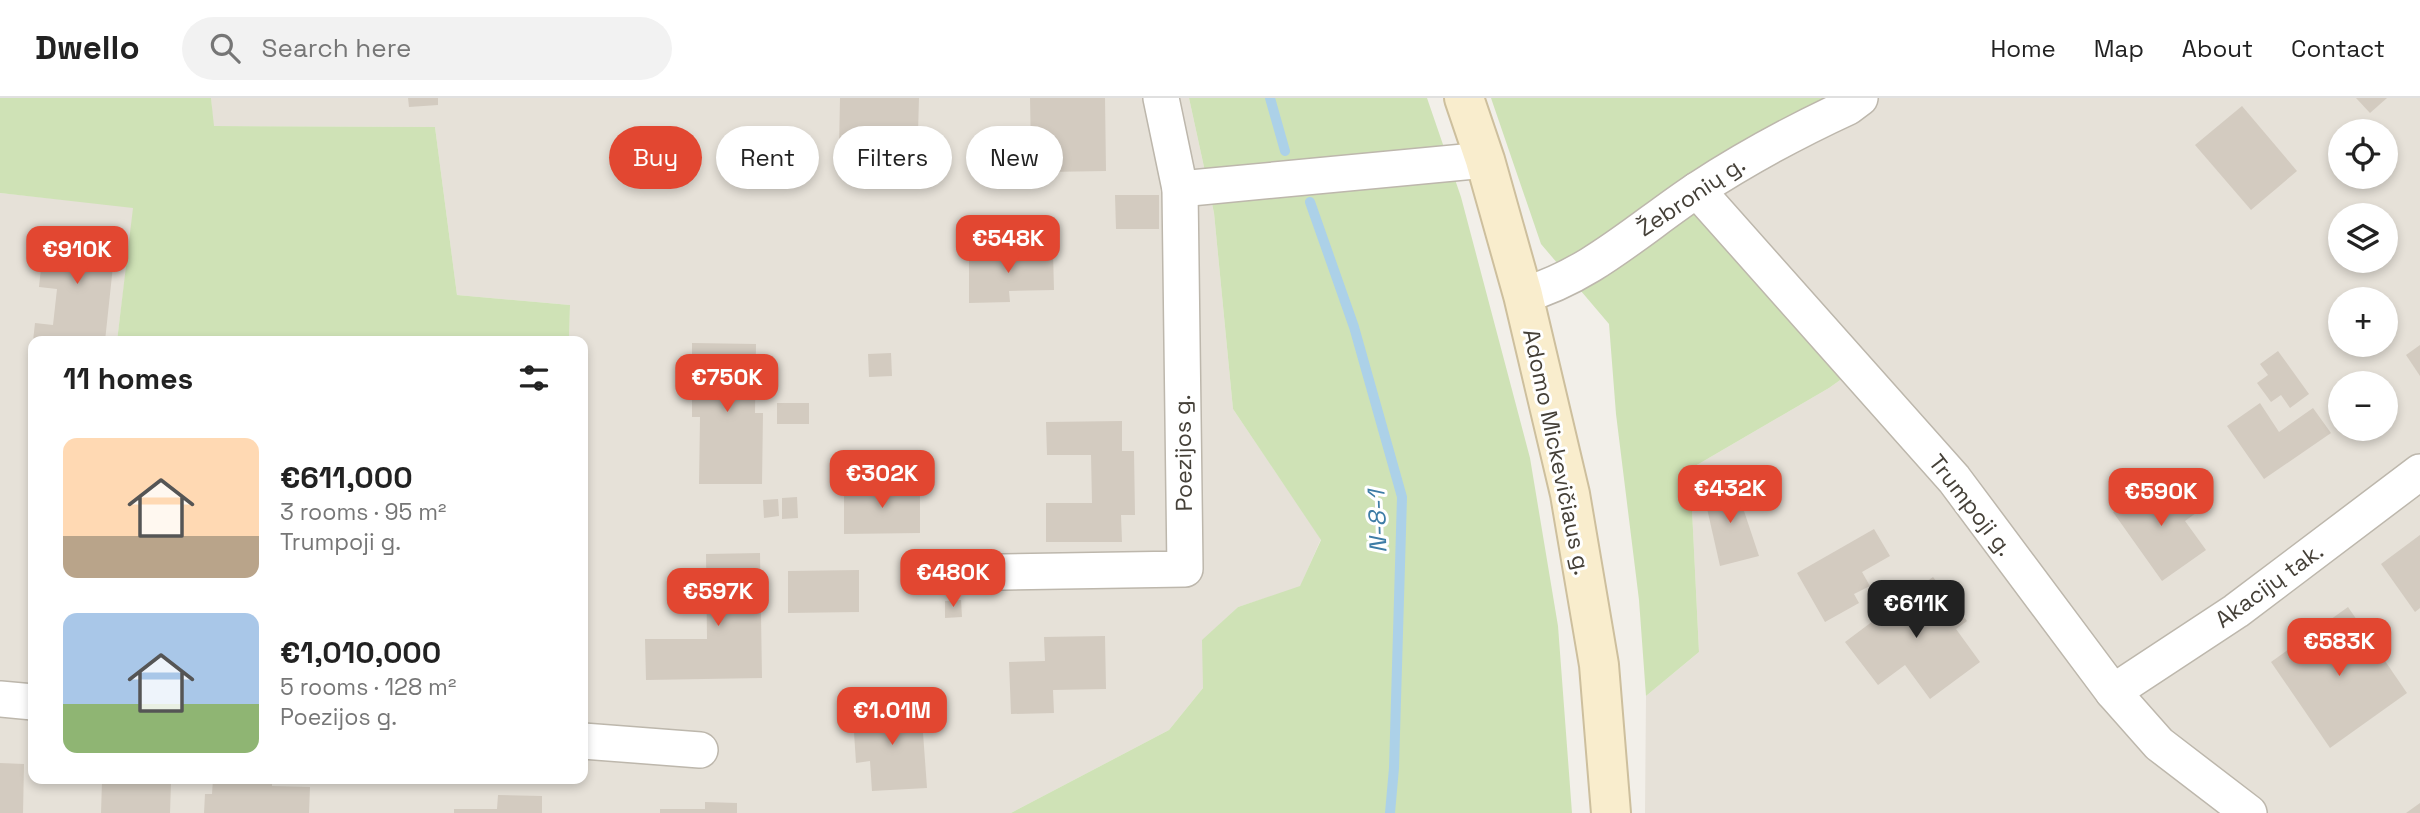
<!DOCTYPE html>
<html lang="en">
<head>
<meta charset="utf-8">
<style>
	:root { --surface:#fff; --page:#f2f2f2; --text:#222; --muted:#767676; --line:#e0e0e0; --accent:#e24731 }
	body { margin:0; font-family:"Space Grotesk",sans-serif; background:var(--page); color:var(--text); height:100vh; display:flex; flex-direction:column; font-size:26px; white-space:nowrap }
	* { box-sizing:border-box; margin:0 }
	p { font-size:23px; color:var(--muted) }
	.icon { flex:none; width:38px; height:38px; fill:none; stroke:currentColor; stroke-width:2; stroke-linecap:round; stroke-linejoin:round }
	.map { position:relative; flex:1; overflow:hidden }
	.side { position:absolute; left:28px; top:238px; width:560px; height:448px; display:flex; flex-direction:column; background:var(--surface); border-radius:14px; box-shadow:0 4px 10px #0003 }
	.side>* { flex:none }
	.hud { position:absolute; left:609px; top:28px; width:665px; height:63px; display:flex; gap:14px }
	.buttons { position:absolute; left:2328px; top:21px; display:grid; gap:14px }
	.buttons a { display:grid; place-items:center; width:70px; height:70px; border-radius:50%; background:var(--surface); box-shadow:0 4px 10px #0003; font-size:35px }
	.price { position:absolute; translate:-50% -60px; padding:0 16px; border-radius:14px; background:var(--accent); color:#fff; font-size:23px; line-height:46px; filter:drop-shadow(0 2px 4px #0008) }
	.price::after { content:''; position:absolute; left:50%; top:42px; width:21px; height:16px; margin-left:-10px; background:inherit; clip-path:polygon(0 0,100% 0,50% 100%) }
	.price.active { background:#222; color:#fff }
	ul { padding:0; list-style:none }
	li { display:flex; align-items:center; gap:21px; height:175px; padding:0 35px }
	li span { display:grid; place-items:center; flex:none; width:196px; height:140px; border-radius:14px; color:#555 }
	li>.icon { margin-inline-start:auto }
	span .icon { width:84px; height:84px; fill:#fffc; stroke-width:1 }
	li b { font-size:30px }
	h2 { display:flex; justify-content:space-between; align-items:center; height:84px; padding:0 35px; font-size:30px }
	.pill { padding:0 24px; border-radius:32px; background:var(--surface); box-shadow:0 4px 10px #0003; font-size:24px; line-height:63px }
	.pill.active { background:var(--accent); color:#fff }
	header { display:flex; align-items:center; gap:42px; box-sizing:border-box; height:98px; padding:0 35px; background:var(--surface); border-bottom:2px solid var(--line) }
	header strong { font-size:33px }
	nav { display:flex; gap:38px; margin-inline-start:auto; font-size:24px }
	.search { width:490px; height:63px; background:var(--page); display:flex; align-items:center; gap:18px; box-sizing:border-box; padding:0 24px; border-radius:38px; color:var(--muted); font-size:26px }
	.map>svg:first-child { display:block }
	.residential { fill:#e6e1d8; fill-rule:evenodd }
	.green { fill:#cfe2b6 }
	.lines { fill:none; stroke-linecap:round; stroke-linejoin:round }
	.stream { stroke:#acd1e8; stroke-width:10 }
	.building { fill:#d3cbc0 }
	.minor-casing { stroke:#bdb7ac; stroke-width:38 }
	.secondary-casing { stroke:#cdbf9d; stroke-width:42 }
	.minor { stroke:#fff; stroke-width:35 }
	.secondary { stroke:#f9edcd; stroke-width:38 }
	.labels { text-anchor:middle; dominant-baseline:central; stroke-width:6; stroke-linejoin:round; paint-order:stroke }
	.street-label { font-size:23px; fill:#454038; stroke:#fff }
	.water-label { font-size:24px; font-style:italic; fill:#3d7ca5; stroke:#fff }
</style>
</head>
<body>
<header>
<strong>Dwello</strong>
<div class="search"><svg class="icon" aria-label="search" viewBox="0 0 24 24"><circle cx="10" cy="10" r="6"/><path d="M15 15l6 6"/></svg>Search here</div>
<nav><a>Home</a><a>Map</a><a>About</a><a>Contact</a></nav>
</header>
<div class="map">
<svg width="2420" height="715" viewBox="0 0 2420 715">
	<rect width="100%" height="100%" fill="#f2efe9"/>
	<g class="residential">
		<polygon points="211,0 1189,0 1214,115 1233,311 1321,441 1300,489 1238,509 1203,542 1203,590 1169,632 1011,715 0,715 0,95 134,109 117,243 33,243 33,681 583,681 583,243 569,243 570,207 457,197 435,29 213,28"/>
		<path d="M1834 0H2420V715H1645L1646 598 1699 554 1690 371 1829 290 1871 260 1725 96ZM2340 33H2385V79H2340ZM2340 117H2385V163H2340ZM2340 201H2385V247H2340ZM2340 285H2385V331H2340Z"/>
	</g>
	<g class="green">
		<polygon points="0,0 211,0 214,28 435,29 457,197 570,207 569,243 117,243 133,110 0,95"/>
		<polygon points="1189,0 1427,0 1461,99 1530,360 1558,528 1572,715 1011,715 1169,632 1203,590 1202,542 1238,509 1300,488 1321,442 1233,311 1214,115"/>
		<polygon points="1491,0 1834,0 1725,96 1871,260 1829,290 1690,371 1699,554 1646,598 1639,502 1616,316 1609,226 1541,146"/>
	</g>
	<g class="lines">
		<g class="stream">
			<polyline points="1270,0 1285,53"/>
			<polyline points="1310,104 1354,229 1402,399 1394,670 1390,715"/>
		</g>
	</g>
	<g class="building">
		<polygon points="408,0 438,0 438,7 409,9"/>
		<polygon points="840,0 919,0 918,35 906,34 906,69 861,68 861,50 839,50"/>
		<polygon points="1030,0 1105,0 1106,73 1047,74 1046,53 1031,53"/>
		<polygon points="2356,0 2387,0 2370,15"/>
		<polygon points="2242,8 2297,73 2251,112 2195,47"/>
		<polygon points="1115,97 1159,97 1159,131 1116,131"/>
		<polygon points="45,132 116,140 105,243 33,243 35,225 53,227 57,191 39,189"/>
		<polygon points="1053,154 1054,192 1009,193 1010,204 969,205 969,155"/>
		<polygon points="692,245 756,246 755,315 763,315 762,386 699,386 700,319 692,319"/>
		<polygon points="2420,247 2420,278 2406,257"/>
		<polygon points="32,253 33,253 33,282 28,281"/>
		<polygon points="2278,253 2309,296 2290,310 2281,297 2271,304 2257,285 2268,277 2260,266"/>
		<polygon points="891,255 892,278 869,279 868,256"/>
		<rect x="777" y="305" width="32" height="21"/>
		<polygon points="2260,305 2279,334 2313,310 2331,335 2264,381 2227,328"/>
		<polygon points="1122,323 1122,353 1134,353 1135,417 1121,417 1122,444 1046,444 1046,405 1092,405 1091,357 1047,357 1046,324"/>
		<polygon points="1733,380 1759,458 1720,468 1704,397"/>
		<polygon points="2171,382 2196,415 2185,423 2206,452 2162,483 2113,414 2157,383 2162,388"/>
		<polygon points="844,389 920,389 920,435 844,436"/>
		<polygon points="797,399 798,420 782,421 782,400"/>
		<polygon points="778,401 779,418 764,420 763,402"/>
		<polygon points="1874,431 1890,458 1862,474 1870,488 1854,496 1859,505 1825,524 1797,475"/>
		<polygon points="2420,437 2420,510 2415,514 2381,466"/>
		<polygon points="760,455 762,580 646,582 645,541 707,541 706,456"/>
		<polygon points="859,472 859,514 788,515 788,473"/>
		<polygon points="1933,479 1967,523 1956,531 1980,564 1930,601 1905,567 1878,587 1845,544 1881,517 1876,511 1897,495 1902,502"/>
		<polygon points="961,502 962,519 945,520 945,503"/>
		<polygon points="2348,509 2407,595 2330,650 2271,564"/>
		<polygon points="1105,538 1106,591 1053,592 1054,615 1011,616 1009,564 1045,563 1044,539"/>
		<polygon points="921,607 927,690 872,693 870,663 856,665 853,619 867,618 867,611"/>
		<polygon points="0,665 24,666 23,715 0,715"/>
		<polygon points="213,681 272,681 272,688 310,689 309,715 204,715 205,696 212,696"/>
		<polygon points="102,684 171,685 170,715 101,715"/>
		<polygon points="498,697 542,698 542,715 454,715 454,711 497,711"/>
		<polygon points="705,704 737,705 737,715 660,715 660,711 705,711"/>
		<polygon points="2420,705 2420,715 2406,715"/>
	</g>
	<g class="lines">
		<defs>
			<g id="minor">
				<polyline points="1180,91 1485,62"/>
				<polyline points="1697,92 1954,381 2113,594 2159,646 2249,715"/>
				<path d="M1523 197C1589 179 1641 129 1697 92 1746 60 1796 33 1848 9L1860 0"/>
				<polyline points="945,475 1185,471 1180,91 1161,0"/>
				<polyline points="2113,594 2236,513 2420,374"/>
				<polyline points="0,601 33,604"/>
				<polyline points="583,643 700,652"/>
			</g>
			<polyline id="secondary" points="1464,0 1485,62 1523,197 1570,396 1599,567 1611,715"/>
		</defs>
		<use href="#minor" class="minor-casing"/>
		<use href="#secondary" class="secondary-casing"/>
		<use href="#minor" class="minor"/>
		<use href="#secondary" class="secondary"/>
	</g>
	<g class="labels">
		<g class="street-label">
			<text transform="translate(1691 98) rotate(-34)">Žebronių g.</text>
			<text transform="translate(1557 354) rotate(78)">Adomo Mickevičiaus g.</text>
			<text transform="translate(1183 355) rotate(-91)">Poezijos g.</text>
			<text transform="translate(1971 407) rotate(52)">Trumpoji g.</text>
			<text transform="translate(2269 487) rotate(-36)">Akacijų tak.</text>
		</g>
		<g class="water-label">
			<text transform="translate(1377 424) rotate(-92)">N-8-1</text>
		</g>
	</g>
</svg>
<div class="buttons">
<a><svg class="icon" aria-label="locate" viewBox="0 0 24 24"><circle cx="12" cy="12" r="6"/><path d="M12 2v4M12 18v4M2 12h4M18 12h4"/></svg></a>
<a><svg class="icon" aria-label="layers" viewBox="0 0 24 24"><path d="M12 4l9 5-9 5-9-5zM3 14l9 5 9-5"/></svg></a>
<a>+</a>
<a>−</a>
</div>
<b class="price" style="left:1008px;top:177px">€548K</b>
<b class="price" style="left:77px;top:188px">€910K</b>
<b class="price" style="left:727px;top:316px">€750K</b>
<b class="price" style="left:882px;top:412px">€302K</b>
<b class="price" style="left:1730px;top:427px">€432K</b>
<b class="price" style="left:2161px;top:430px">€590K</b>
<b class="price" style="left:953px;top:511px">€480K</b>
<b class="price" style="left:718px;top:530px">€597K</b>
<b class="price active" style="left:1916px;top:542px">€611K</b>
<b class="price" style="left:2339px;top:580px">€583K</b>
<b class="price" style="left:892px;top:649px">€1.01M</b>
<div class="hud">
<a class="pill active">Buy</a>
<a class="pill">Rent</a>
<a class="pill">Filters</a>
<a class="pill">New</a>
</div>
<section class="side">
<h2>11 homes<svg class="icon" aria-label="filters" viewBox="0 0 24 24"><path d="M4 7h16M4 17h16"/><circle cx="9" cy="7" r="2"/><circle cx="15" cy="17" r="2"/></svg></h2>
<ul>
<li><span style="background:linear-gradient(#ffd9b3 70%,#b9a48a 0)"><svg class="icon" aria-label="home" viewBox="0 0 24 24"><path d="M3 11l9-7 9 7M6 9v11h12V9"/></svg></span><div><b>€611,000</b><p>3 rooms · 95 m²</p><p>Trumpoji g.</p></div></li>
<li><span style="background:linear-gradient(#a9c7e8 65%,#8fb573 0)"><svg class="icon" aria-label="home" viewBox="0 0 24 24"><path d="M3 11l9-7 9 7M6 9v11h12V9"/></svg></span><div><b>€1,010,000</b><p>5 rooms · 128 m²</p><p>Poezijos g.</p></div></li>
</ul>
</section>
</div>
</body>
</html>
